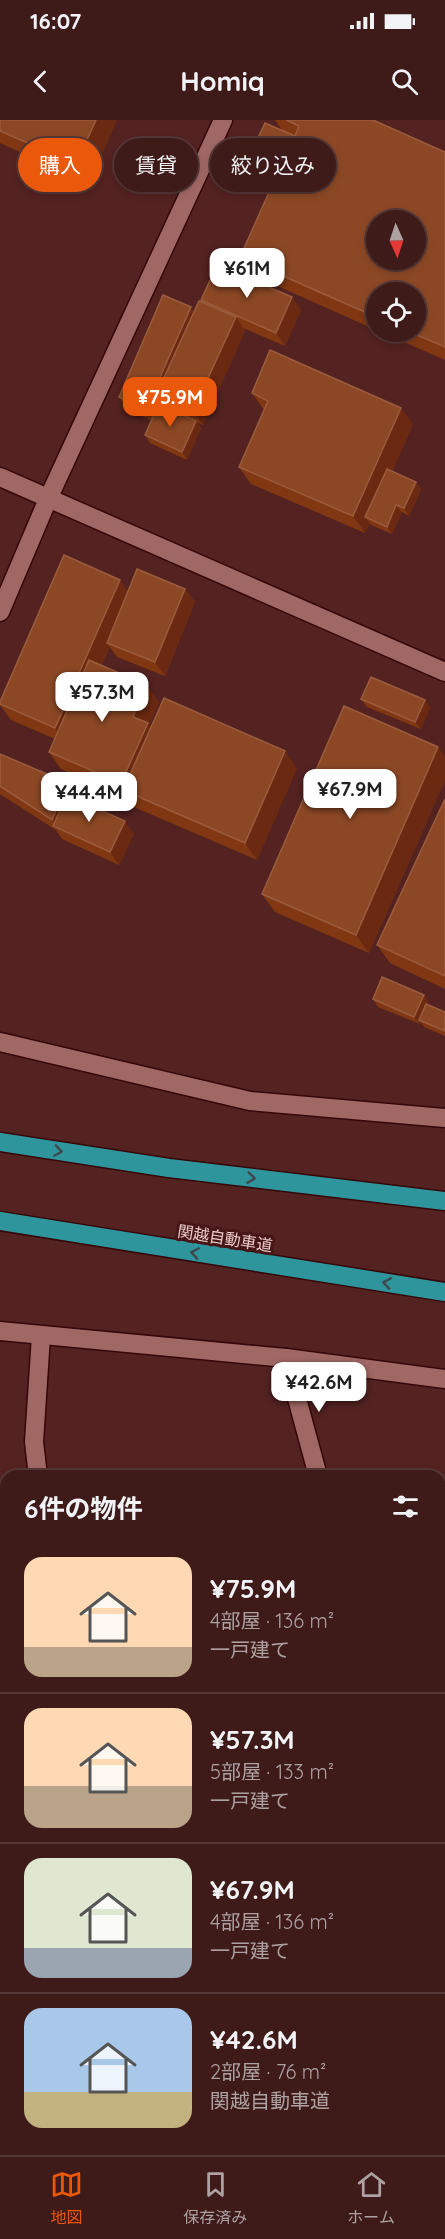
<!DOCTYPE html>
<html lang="ja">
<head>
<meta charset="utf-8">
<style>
	:root { --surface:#3e1a19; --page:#492726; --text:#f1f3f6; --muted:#ada1a2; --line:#573838; --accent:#ea580c }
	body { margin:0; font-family:Quicksand,"Noto Sans JP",sans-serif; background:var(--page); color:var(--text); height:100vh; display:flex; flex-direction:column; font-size:22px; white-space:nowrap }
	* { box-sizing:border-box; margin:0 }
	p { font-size:20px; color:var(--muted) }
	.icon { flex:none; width:33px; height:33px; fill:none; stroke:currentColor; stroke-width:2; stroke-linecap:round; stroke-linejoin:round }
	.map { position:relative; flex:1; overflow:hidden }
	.panel { position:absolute; left:0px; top:1350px; width:446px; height:686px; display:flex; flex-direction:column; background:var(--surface); border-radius:18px 18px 0 0; box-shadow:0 3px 9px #0003,0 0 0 2px var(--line) }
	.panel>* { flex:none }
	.banner { position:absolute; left:18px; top:18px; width:410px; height:54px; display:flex; gap:12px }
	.needle { width:39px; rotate:177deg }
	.tools { position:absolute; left:366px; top:90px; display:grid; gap:12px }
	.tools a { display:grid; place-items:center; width:60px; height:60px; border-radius:50%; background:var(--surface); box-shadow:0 3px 9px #0003,0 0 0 2px var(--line); font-size:30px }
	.price { position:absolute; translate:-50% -51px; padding:0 14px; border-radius:12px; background:#fff; color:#222; font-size:20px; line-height:39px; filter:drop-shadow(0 2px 3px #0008) }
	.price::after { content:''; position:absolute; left:50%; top:36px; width:18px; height:14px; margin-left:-9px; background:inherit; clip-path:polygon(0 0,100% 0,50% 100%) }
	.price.on { background:var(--accent); color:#fff }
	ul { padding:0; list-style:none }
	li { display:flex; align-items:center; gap:18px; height:150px; padding:0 24px }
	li+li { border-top:2px solid var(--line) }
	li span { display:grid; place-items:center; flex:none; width:168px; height:120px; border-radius:18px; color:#555 }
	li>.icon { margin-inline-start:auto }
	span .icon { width:72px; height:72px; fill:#fffc; stroke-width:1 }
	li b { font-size:26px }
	h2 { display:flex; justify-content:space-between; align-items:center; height:72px; padding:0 24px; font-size:26px }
	.tag { padding:0 21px; border-radius:27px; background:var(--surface); box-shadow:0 3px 9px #0003,0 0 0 2px var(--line); font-size:21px; line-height:54px }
	.tag.on { background:var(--accent); color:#fff }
	.status { display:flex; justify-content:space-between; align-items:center; height:42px; padding:0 30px; background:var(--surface); direction:ltr }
	.status svg { height:16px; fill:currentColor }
	header { display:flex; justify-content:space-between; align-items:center; height:78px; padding:0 24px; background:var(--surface); font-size:27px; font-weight:700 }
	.menu { display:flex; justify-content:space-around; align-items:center; height:84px; border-top:2px solid var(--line); background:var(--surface); font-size:16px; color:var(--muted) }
	.menu a { display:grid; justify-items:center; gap:3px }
	.menu .on { color:var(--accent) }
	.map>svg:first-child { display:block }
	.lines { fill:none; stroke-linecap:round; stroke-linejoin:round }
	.street-casing { stroke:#36070a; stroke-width:21 }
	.secondary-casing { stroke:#36070a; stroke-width:21 }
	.highway-casing { stroke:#36070a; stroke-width:21 }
	.street { stroke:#a06865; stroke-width:18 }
	.secondary { stroke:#a06865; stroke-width:18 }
	.highway { stroke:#2f959d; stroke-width:18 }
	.wall { fill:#813812 }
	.shaded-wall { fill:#6a2910 }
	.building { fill:#8c4825; stroke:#9b5c3e; stroke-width:1.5; fill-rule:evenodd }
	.oneway { stroke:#3d494d }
	.labels { text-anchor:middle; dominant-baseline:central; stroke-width:6; stroke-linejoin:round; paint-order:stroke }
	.street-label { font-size:16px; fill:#eacac7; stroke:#471718 }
</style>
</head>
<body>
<div class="status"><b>16:07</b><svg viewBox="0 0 49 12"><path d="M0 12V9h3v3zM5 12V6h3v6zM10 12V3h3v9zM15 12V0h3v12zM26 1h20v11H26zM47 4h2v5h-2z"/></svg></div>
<header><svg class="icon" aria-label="back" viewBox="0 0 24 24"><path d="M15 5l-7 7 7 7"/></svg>Homiq<svg class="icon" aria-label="search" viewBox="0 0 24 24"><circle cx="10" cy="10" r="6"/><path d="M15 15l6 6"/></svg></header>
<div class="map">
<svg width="445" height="2035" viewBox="0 0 445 2035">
	<rect width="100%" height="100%" fill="#532221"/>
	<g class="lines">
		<defs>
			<g id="street">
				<polyline points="0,922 250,981 445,998"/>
				<polyline points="0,1211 286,1238 445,1259"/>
				<polyline points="286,1238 318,1356"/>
				<polyline points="38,1356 34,1322 41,1216"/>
			</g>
			<g id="secondary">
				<polyline points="0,357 445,552"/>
				<polyline points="0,492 48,379 223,0"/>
			</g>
			<g id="highway">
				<polyline points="0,1022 169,1048 445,1081"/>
				<polyline points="0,1101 445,1172"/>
			</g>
		</defs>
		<use href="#street" class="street-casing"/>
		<use href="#secondary" class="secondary-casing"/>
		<use href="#highway" class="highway-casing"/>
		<use href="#street" class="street"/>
		<use href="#secondary" class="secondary"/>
		<use href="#highway" class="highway"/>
	</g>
	<g class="wall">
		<polygon points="0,0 117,0 89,63 0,23"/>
		<polygon points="275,0 373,0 445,32 445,240 381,212 416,212 376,172 376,210 253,155 240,137 283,42 271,37 258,18 282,10"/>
		<polygon points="292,177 301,190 285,226 243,208 245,211 203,305 197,302 201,308 187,340 150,323 145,315 151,300 128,290 119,277 194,191 204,183 201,180"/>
		<polygon points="252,273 413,304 392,352 416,362 421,370 409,396 402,392 392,414 371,405 370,403 365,413 251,364 239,347 264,290"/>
		<polygon points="120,460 128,472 185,469 195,482 165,556 117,537 110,527 101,546 159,582 149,605 151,607 297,648 257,740 134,687 128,678 61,649 49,632 55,619 11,600 0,585 0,582"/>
		<polygon points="361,579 425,580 430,588 421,609 367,587"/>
		<polygon points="438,627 445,637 445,660 369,833 275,792 262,774"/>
		<polygon points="0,634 77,676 76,679 134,714 119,745 62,719 56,710 0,674"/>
		<polygon points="445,679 445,869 390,843 377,825"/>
		<polygon points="373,879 429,883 428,885 445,892 445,916 424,907 421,902 420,904 378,887"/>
	</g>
	<g class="shaded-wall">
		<polygon points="96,0 117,0 89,63 76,44"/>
		<polygon points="292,177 301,190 285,226 276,213"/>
		<polygon points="191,187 200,201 156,275 163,285 156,302 146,289"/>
		<polygon points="236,197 245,211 203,305 193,291"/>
		<polygon points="401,288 413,304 371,400 365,397 370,403 365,413 353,396"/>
		<polygon points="196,301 201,308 187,340 182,332"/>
		<polygon points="416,362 421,370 409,396 404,388"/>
		<polygon points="396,385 402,392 392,414 387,407"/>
		<polygon points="120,460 131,477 107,523 110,527 67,624 55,608"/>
		<polygon points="185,469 195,482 165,556 155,542"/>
		<polygon points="147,565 159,582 149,605 160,620 127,672 121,663 133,597"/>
		<polygon points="425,580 430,588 421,609 415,602"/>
		<polygon points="438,627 445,637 445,660 369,833 356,815"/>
		<polygon points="285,631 297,648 257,740 245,723"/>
		<polygon points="68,663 77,676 63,710 57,708 52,700"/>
		<polygon points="125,701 134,714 119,745 110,732"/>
		<polygon points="424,875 429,883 421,901 419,900 421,902 420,904 414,897"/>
	</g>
	<g class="building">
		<polygon points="0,0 96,0 76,44 0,11"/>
		<path d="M286 0H373L445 32V227L410 212H416V172H376V197L240 137 287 32 258 18 265 3 295 16 299 6ZM376 100H416V140H376Z"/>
		<polygon points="217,145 292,177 276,213 201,180"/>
		<polygon points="163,175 191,187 146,289 119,277"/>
		<polygon points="199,181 236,197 193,291 156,275"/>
		<polygon points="270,230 401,288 353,396 239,347 268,281 252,273"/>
		<polygon points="159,284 196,301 182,332 145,315"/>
		<polygon points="387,349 416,362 404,388 396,385 387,407 365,397"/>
		<polygon points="64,435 120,460 55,608 0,584 0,582"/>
		<polygon points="137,449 185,469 155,542 107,523"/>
		<polygon points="89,540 147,565 133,597 148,603 121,663 49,632"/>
		<polygon points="371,557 425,580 415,602 361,579"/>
		<polygon points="164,578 285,631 245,723 123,670"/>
		<polygon points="344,586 438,627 356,815 262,774"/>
		<polygon points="0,634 68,663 52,700 0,666"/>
		<polygon points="67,675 125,701 110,732 53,706"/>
		<polygon points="445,679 445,856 377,825"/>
		<polygon points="382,857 424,875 414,897 373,879"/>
		<polygon points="426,884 445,892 445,911 419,900"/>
	</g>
	<defs><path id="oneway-chevron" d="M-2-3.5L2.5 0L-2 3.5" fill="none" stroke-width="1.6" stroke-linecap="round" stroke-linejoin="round" transform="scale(1.5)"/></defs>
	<g class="oneway">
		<use href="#oneway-chevron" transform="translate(58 1031) rotate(9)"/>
		<use href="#oneway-chevron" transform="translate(251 1058) rotate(7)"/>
		<use href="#oneway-chevron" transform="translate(195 1133) rotate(-171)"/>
		<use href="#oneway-chevron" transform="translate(387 1163) rotate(-171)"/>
	</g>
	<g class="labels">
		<g class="street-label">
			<text transform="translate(225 1118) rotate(9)">関越自動車道</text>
		</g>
	</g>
</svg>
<div class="tools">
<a><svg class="needle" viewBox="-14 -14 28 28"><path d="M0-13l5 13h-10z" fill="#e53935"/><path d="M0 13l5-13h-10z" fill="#ada1a2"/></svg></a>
<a><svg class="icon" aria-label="locate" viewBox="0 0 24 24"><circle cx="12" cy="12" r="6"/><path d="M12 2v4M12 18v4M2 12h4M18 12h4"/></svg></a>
</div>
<b class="price" style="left:247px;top:179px">¥61M</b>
<b class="price on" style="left:170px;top:308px">¥75.9M</b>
<b class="price" style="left:102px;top:603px">¥57.3M</b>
<b class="price" style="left:350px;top:700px">¥67.9M</b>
<b class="price" style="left:89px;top:703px">¥44.4M</b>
<b class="price" style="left:319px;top:1293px">¥42.6M</b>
<div class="banner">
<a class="tag on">購入</a>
<a class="tag">賃貸</a>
<a class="tag">絞り込み</a>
</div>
<section class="panel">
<h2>6件の物件<svg class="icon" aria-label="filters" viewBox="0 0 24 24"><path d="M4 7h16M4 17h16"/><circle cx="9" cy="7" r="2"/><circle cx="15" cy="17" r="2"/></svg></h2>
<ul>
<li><span style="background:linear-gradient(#ffd9b3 75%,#b9a48a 0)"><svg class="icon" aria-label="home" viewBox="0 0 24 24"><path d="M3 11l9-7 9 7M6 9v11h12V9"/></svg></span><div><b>¥75.9M</b><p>4部屋 · 136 m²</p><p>一戸建て</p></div></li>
<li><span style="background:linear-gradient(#ffd9b3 65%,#b9a48a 0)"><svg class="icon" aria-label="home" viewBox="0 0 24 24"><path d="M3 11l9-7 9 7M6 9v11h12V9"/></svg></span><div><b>¥57.3M</b><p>5部屋 · 133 m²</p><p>一戸建て</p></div></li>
<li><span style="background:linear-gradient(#dfe7d0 75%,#9aa5b1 0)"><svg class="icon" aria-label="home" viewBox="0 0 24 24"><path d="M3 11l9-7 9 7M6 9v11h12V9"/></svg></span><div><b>¥67.9M</b><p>4部屋 · 136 m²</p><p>一戸建て</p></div></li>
<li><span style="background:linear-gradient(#a9c7e8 70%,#c2b280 0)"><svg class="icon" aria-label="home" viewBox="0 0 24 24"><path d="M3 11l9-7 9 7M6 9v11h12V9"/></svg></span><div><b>¥42.6M</b><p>2部屋 · 76 m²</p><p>関越自動車道</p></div></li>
</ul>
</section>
</div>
<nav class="menu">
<a class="on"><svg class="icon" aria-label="map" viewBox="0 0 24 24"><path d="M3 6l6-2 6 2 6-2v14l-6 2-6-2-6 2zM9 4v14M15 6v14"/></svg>地図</a>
<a><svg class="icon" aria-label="saved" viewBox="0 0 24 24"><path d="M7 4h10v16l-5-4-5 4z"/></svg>保存済み</a>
<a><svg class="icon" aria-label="home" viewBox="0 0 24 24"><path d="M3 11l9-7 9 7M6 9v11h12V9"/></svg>ホーム</a>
</nav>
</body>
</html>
